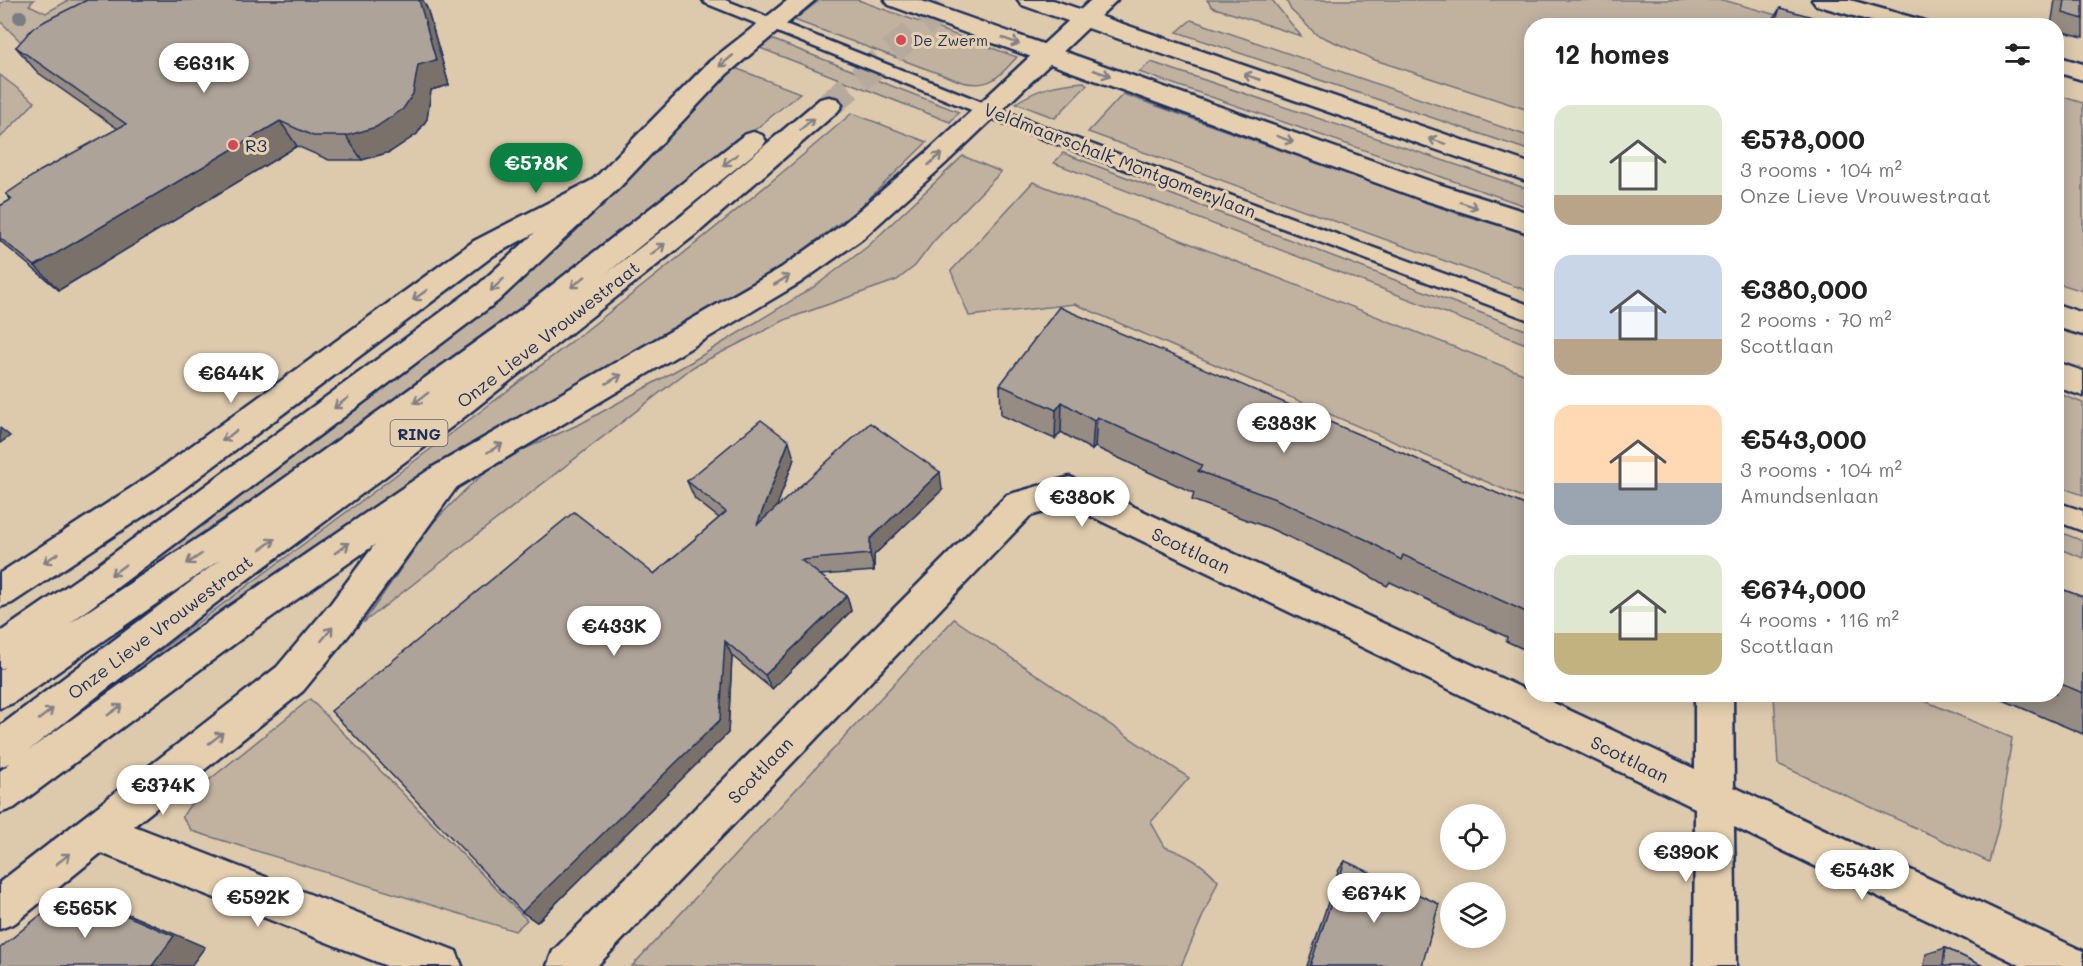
<!DOCTYPE html>
<html lang="en">
<head>
<meta charset="utf-8">
<style>
	:root { --surface:#fff; --page:#f2f2f2; --text:#222; --muted:#767676; --accent:#0b8043 }
	body { margin:0; font-family:Mali,sans-serif; background:var(--page); color:var(--text); height:100vh; display:flex; flex-direction:column; font-size:22px; white-space:nowrap }
	* { box-sizing:border-box; margin:0 }
	p { font-size:20px; color:var(--muted) }
	.icon { flex:none; width:33px; height:33px; fill:none; stroke:currentColor; stroke-width:2; stroke-linecap:round; stroke-linejoin:round }
	.map { position:relative; flex:1; overflow:hidden }
	.drawer { position:absolute; left:1524px; top:18px; width:540px; height:684px; display:flex; flex-direction:column; background:var(--surface); border-radius:24px; box-shadow:0 3px 15px #0003 }
	.drawer>* { flex:none }
	.tools { position:absolute; left:1440px; top:804px; display:grid; gap:12px }
	.tools a { display:grid; place-items:center; width:66px; height:66px; border-radius:50%; background:var(--surface); box-shadow:0 3px 15px #0003; font-size:30px }
	.price { position:absolute; translate:-50% -51px; padding:0 14px; border-radius:21px; background:#fff; color:#222; font-size:20px; line-height:39px; filter:drop-shadow(0 2px 3px #0008) }
	.price::after { content:''; position:absolute; left:50%; top:36px; width:18px; height:14px; margin-left:-9px; background:inherit; clip-path:polygon(0 0,100% 0,50% 100%) }
	.price.on { background:var(--accent); color:#fff }
	ul { padding:0; list-style:none }
	li { display:flex; align-items:center; gap:18px; height:150px; padding:0 30px }
	li span { display:grid; place-items:center; flex:none; width:168px; height:120px; border-radius:18px; color:#555 }
	li>.icon { margin-inline-start:auto }
	span .icon { width:72px; height:72px; fill:#fffc; stroke-width:1 }
	li b { font-size:26px }
	h2 { display:flex; justify-content:space-between; align-items:center; height:72px; padding:0 30px; font-size:26px }
	.map>svg:first-child { display:block }
	.green { fill:#c1b2a0; stroke:#6e707f; stroke-width:1.5 }
	.lines { fill:none; stroke-linecap:round; stroke-linejoin:round }
	.primary-tunnel { stroke:#b6aa9c; stroke-width:27; stroke-dasharray:27 14; stroke-linecap:butt }
	.service-casing { stroke:#1b2f5e; stroke-width:5 }
	.minor-casing { stroke:#1b2f5e; stroke-width:5 }
	.secondary-casing { stroke:#1b2f5e; stroke-width:5 }
	.primary-casing { stroke:#1b2f5e; stroke-width:5 }
	.service { fill:#e5cfaf; fill-rule:evenodd }
	.minor { fill:#e5cfaf; fill-rule:evenodd }
	.secondary { fill:#e5cfaf; fill-rule:evenodd }
	.primary { fill:#e5cfaf; fill-rule:evenodd }
	.tree { fill:#7c7b85 }
	.wall { fill:#968c83; stroke:#1b2f5e; stroke-width:1.5 }
	.shaded-wall { fill:#7a726a; stroke:#1b2f5e; stroke-width:1.5 }
	.building { fill:#aea398; stroke:#1b2f5e; stroke-width:1.5 }
	.oneway { stroke:#807f86 }
	.poi-dot { fill:#d1495b; stroke:#e5cfaf; stroke-width:2 }
	.labels { text-anchor:middle; dominant-baseline:central; stroke-width:6; stroke-linejoin:round; paint-order:stroke }
	.far-poi-label { font-size:15px; fill:#1b2f5e; stroke:#e5cfaf; text-anchor:start }
	.shield { fill:#e5cfaf; stroke:#585f76; stroke-width:1.5 }
	.shield-label { font-size:16px; font-weight:bold; fill:#1b2f5e }
	.poi-label { font-size:18px; fill:#1b2f5e; stroke:#e5cfaf; text-anchor:start }
	.street-label { font-size:18px; fill:#1b2f5e; stroke:#e5cfaf }
</style>
</head>
<body>
<div class="map">
<svg width="2083" height="966" viewBox="0 0 2083 966">
	<rect width="100%" height="100%" fill="#ddc9ac"/>
	<filter id="ink" filterUnits="userSpaceOnUse"><feTurbulence type="fractalNoise" baseFrequency=".0167" numOctaves="2"/><feDisplacementMap in="SourceGraphic" scale="12" xChannelSelector="R" yChannelSelector="G"/><feConvolveMatrix kernelMatrix="1 2 1 2 8 2 1 2 1" color-interpolation-filters="sRGB"/></filter>
	<g filter="url(#ink)">
		<g class="green">
			<polygon points="6,0 34,0 29,5 46,13 69,0 192,0 32,53 0,21 0,4"/>
			<path d="M820 0H858L1017 57C1000 76 990 89 962 82L794 20Z"/>
			<polygon points="1207,0 1272,0 1301,36 1212,7"/>
			<polygon points="1286,0 1723,0 1812,25 1532,26 1531,111 1375,60 1316,34 1291,10"/>
			<polygon points="1191,20 1531,137 1531,151 1177,32"/>
			<polygon points="771,39 959,112 950,122 760,48"/>
			<polygon points="1151,62 1531,190 1531,208 1139,72"/>
			<path d="M735 68 800 93C546 302 272 486 0 672V662L519 279C553 249 588 219 620 186 659 147 692 104 735 68Z"/>
			<polygon points="0,75 35,102 0,138"/>
			<path d="M1084 82 1087 85 1055 118 1016 103C1038 88 1058 84 1084 82Z"/>
			<polygon points="1123,94 1459,214 1531,234 1531,292 1088,132"/>
			<polygon points="2057,95 2083,103 2083,291 2057,283"/>
			<path d="M852 113 927 142 857 210 770 275 0 771C286 553 581 348 852 113Z"/>
			<polygon points="1063,153 1531,332 1531,346 1054,163"/>
			<polygon points="963,156 1001,172 934,241 915,266 897,280 787,319 693,367 363,623 432,524 467,488 492,467 520,451 582,423 691,362 814,287 867,247"/>
			<polygon points="1033,182 1531,377 1531,501 1075,304 969,316 951,271"/>
			<polygon points="2057,393 2083,403 2083,495 2057,486"/>
			<polygon points="2057,531 2083,541 2083,558 2057,548"/>
			<path d="M954 619 1189 778 1151 822 1165 847C1183 853 1206 865 1218 881L1181 966H632Z"/>
			<polygon points="1774,695 1911,695 2012,738 1998,828 1989,862 1778,764"/>
			<polygon points="310,699 527,920 515,931 192,831 182,817 204,784"/>
		</g>
		<g class="lines">
			<polyline class="primary-tunnel" points="829,105 951,0"/>
			<defs>
				<g id="service">
					<polygon points="703,0 725,0 1058,132 1532,306 1532,321 1046,140 705,3"/>
					<polygon points="2056,502 2083,511 2083,531 2056,521"/>
				</g>
				<g id="minor">
					<polygon points="1812,0 1850,0 1925,21 1928,26 1888,26 1816,5"/>
					<polygon points="2056,56 2083,64 2083,80 2056,72"/>
					<polygon points="606,173 616,175 620,182 616,189 494,255 178,493 12,603 0,607 0,573 154,473 474,241"/>
					<polygon points="2056,304 2083,313 2083,335 2056,327"/>
					<polygon points="444,464 456,468 460,478 456,488 357,625 303,691 134,826 456,951 462,966 387,966 101,853 15,923 0,929 0,882 277,667 331,603 432,468"/>
					<polygon points="1070,477 1695,769 1695,694 1733,694 1734,787 2083,951 2083,966 2022,966 1734,827 1736,966 1694,966 1695,808 1068,505 1030,516 597,966 547,966 553,951 1007,495"/>
				</g>
				<g id="secondary">
					<polygon points="885,0 919,0 1438,184 1532,214 1532,234 1418,198 889,5"/>
					<polygon points="1018,0 1053,0 1532,164 1532,183 1022,5"/>
					<polygon points="2056,362 2083,371 2083,396 2056,387"/>
				</g>
				<polygon id="primary" points="788,0 815,0 727,74 620,187 498,301 70,623 240,510 520,310 744,135 753,132 762,135 766,141 762,147 607,273 680,217 820,99 829,97 838,99 842,105 838,111 700,231 454,425 216,603 29,750 227,608 433,467 781,268 842,225 927,152 1091,0 1117,0 945,164 862,239 801,282 457,487 253,630 14,808 0,813 0,771 10,763 0,767 0,726 221,559 13,703 0,708 0,670 5,667 0,669 0,632 99,564 478,285 600,173 709,62"/>
			</defs>
			<use href="#service" class="service-casing"/>
			<use href="#minor" class="minor-casing"/>
			<use href="#secondary" class="secondary-casing"/>
			<use href="#primary" class="primary-casing"/>
			<use href="#service" class="service"/>
			<use href="#minor" class="minor"/>
			<use href="#secondary" class="secondary"/>
			<use href="#primary" class="primary"/>
		</g>
		<circle class="tree" cx="20" cy="17" r="7"/>
		<g class="wall">
			<polygon points="2055,0 2083,0 2083,37 2056,30 2056,26 2051,26"/>
			<polygon points="427,8 449,85 431,90 427,119 417,134 390,152 362,160 329,160 297,146 59,290 0,241 0,206 11,200 6,194 118,129 37,72 16,47"/>
			<polygon points="1780,8 1833,26 1769,26"/>
			<polygon points="1000,385 1532,508 1532,653 1506,641 1507,637 1390,582 1387,586 1354,567 1269,528 1192,500 1194,493 1095,447 1092,450 1061,432 1055,439 1001,415"/>
			<polygon points="794,459 776,508 942,490 874,555 874,571 820,575 847,596 851,611 772,689 732,656 728,733 537,922 522,912 654,574 719,518 695,499 687,481"/>
			<polygon points="2056,587 2083,597 2083,734 1989,694 2056,694"/>
			<polygon points="1345,861 1422,966 1307,966 1339,869"/>
			<polygon points="1945,948 1983,966 1924,966 1926,954"/>
		</g>
		<g class="shaded-wall">
			<polygon points="419,0 423,0 427,8 449,85 431,90 427,119 417,134 390,152 362,160 346,136"/>
			<polygon points="280,121 297,146 59,290 35,266"/>
			<polygon points="1062,402 1061,432 1055,439 1056,410"/>
			<polygon points="1097,417 1095,447 1092,450 1094,421"/>
			<polygon points="0,428 10,436 0,443"/>
			<polygon points="789,441 794,459 764,542 757,525"/>
			<polygon points="940,472 942,490 874,555 874,571 870,554 870,539"/>
			<polygon points="847,596 851,611 772,689 765,675"/>
			<polygon points="725,641 732,656 728,733 537,922 522,912"/>
			<polygon points="95,902 128,914 205,947 191,966 152,966"/>
		</g>
		<g class="building">
			<polygon points="87,0 419,0 436,60 418,65 413,94 403,109 376,127 346,136 313,136 280,121 35,266 0,238 0,206 12,199 6,194 40,171 126,124 16,47 33,28 47,20"/>
			<polygon points="2065,0 2083,0 2083,19 2063,13"/>
			<polygon points="1780,8 1834,23 1833,26 1774,26"/>
			<polygon points="1059,307 1532,508 1532,619 1525,616 1526,612 1403,555 1401,560 1367,540 1278,500 1198,471 1202,465 1097,417 1094,421 1062,402 1056,410 1000,385"/>
			<polygon points="761,420 789,441 757,525 870,423 940,472 870,539 870,554 801,560 847,596 765,675 725,641 720,720 522,912 331,711 574,512 654,574 726,512 687,481"/>
			<polygon points="2056,587 2083,597 2083,693 2056,682"/>
			<polygon points="1345,861 1439,904 1422,966 1310,966"/>
			<polygon points="77,901 95,902 174,936 152,966 0,966 0,948 38,917 59,906"/>
			<polygon points="1945,948 1983,966 1943,966"/>
		</g>
		<defs><path id="oneway-shaft" d="M-6 0H5M1.5-3L5.5 0L1.5 3" fill="none" stroke-width="1.6" stroke-linecap="round" stroke-linejoin="round" transform="scale(1.5)"/></defs>
		<g class="oneway">
			<use href="#oneway-shaft" transform="translate(1011 41) rotate(20)"/>
			<use href="#oneway-shaft" transform="translate(726 61) rotate(140)"/>
			<use href="#oneway-shaft" transform="translate(1102 73) rotate(19)"/>
			<use href="#oneway-shaft" transform="translate(1252 77) rotate(-161)"/>
			<use href="#oneway-shaft" transform="translate(807 124) rotate(-41)"/>
			<use href="#oneway-shaft" transform="translate(1285 139) rotate(20)"/>
			<use href="#oneway-shaft" transform="translate(1437 141) rotate(-161)"/>
			<use href="#oneway-shaft" transform="translate(935 159) rotate(-42)"/>
			<use href="#oneway-shaft" transform="translate(730 160) rotate(141)"/>
			<use href="#oneway-shaft" transform="translate(1469 205) rotate(18)"/>
			<use href="#oneway-shaft" transform="translate(658 249) rotate(-38)"/>
			<use href="#oneway-shaft" transform="translate(782 280) rotate(-31)"/>
			<use href="#oneway-shaft" transform="translate(578 282) rotate(142)"/>
			<use href="#oneway-shaft" transform="translate(497 285) rotate(137)"/>
			<use href="#oneway-shaft" transform="translate(420 295) rotate(144)"/>
			<use href="#oneway-shaft" transform="translate(614 379) rotate(-30)"/>
			<use href="#oneway-shaft" transform="translate(421 398) rotate(144)"/>
			<use href="#oneway-shaft" transform="translate(341 403) rotate(143)"/>
			<use href="#oneway-shaft" transform="translate(229 436) rotate(144)"/>
			<use href="#oneway-shaft" transform="translate(495 448) rotate(-30)"/>
			<use href="#oneway-shaft" transform="translate(268 544) rotate(-36)"/>
			<use href="#oneway-shaft" transform="translate(342 548) rotate(-35)"/>
			<use href="#oneway-shaft" transform="translate(51 558) rotate(147)"/>
			<use href="#oneway-shaft" transform="translate(194 559) rotate(146)"/>
			<use href="#oneway-shaft" transform="translate(118 570) rotate(144)"/>
			<use href="#oneway-shaft" transform="translate(327 634) rotate(-51)"/>
			<use href="#oneway-shaft" transform="translate(115 710) rotate(-36)"/>
			<use href="#oneway-shaft" transform="translate(46 714) rotate(-38)"/>
			<use href="#oneway-shaft" transform="translate(216 738) rotate(-38)"/>
			<use href="#oneway-shaft" transform="translate(63 859) rotate(-38)"/>
		</g>
	</g>
	<g class="poi-dot">
		<circle cx="901" cy="40" r="6"/>
		<circle cx="233" cy="145" r="6"/>
	</g>
	<g class="labels">
		<g class="far-poi-label">
			<text x="913" y="40">De Zwerm</text>
		</g>
		<rect class="shield" x="390.5" y="420" width="57" height="26" rx="4.5"/>
		<g class="shield-label">
			<text x="419" y="433">RING</text>
		</g>
		<g class="poi-label">
			<text x="245" y="145">R3</text>
		</g>
		<g class="street-label">
			<text transform="translate(1120 160) rotate(21)">Veldmaarschalk Montgomerylaan</text>
			<text transform="translate(548 334) rotate(-38)">Onze Lieve Vrouwestraat</text>
			<text transform="translate(1191 550) rotate(25)">Scottlaan</text>
			<text transform="translate(160 627) rotate(-37)">Onze Lieve Vrouwestraat</text>
			<text transform="translate(1630 759) rotate(26)">Scottlaan</text>
			<text transform="translate(760 770) rotate(-46)">Scottlaan</text>
		</g>
	</g>
</svg>
<div class="tools">
<a><svg class="icon" aria-label="locate" viewBox="0 0 24 24"><circle cx="12" cy="12" r="6"/><path d="M12 2v4M12 18v4M2 12h4M18 12h4"/></svg></a>
<a><svg class="icon" aria-label="layers" viewBox="0 0 24 24"><path d="M12 4l9 5-9 5-9-5zM3 14l9 5 9-5"/></svg></a>
</div>
<b class="price" style="left:204px;top:94px">€631K</b>
<b class="price on" style="left:536px;top:194px">€578K</b>
<b class="price" style="left:231px;top:404px">€644K</b>
<b class="price" style="left:1284px;top:454px">€383K</b>
<b class="price" style="left:1082px;top:528px">€380K</b>
<b class="price" style="left:614px;top:657px">€433K</b>
<b class="price" style="left:163px;top:816px">€374K</b>
<b class="price" style="left:1686px;top:883px">€390K</b>
<b class="price" style="left:1862px;top:901px">€543K</b>
<b class="price" style="left:1374px;top:924px">€674K</b>
<b class="price" style="left:258px;top:928px">€592K</b>
<b class="price" style="left:85px;top:939px">€565K</b>
<section class="drawer">
<h2>12 homes<svg class="icon" aria-label="filters" viewBox="0 0 24 24"><path d="M4 7h16M4 17h16"/><circle cx="9" cy="7" r="2"/><circle cx="15" cy="17" r="2"/></svg></h2>
<ul>
<li><span style="background:linear-gradient(#dfe7d0 75%,#b9a48a 0)"><svg class="icon" aria-label="home" viewBox="0 0 24 24"><path d="M3 11l9-7 9 7M6 9v11h12V9"/></svg></span><div><b>€578,000</b><p>3 rooms · 104 m²</p><p>Onze Lieve Vrouwestraat</p></div></li>
<li><span style="background:linear-gradient(#c9d6e8 70%,#b9a48a 0)"><svg class="icon" aria-label="home" viewBox="0 0 24 24"><path d="M3 11l9-7 9 7M6 9v11h12V9"/></svg></span><div><b>€380,000</b><p>2 rooms · 70 m²</p><p>Scottlaan</p></div></li>
<li><span style="background:linear-gradient(#ffd9b3 65%,#9aa5b1 0)"><svg class="icon" aria-label="home" viewBox="0 0 24 24"><path d="M3 11l9-7 9 7M6 9v11h12V9"/></svg></span><div><b>€543,000</b><p>3 rooms · 104 m²</p><p>Amundsenlaan</p></div></li>
<li><span style="background:linear-gradient(#dfe7d0 65%,#c2b280 0)"><svg class="icon" aria-label="home" viewBox="0 0 24 24"><path d="M3 11l9-7 9 7M6 9v11h12V9"/></svg></span><div><b>€674,000</b><p>4 rooms · 116 m²</p><p>Scottlaan</p></div></li>
</ul>
</section>
</div>
</body>
</html>
